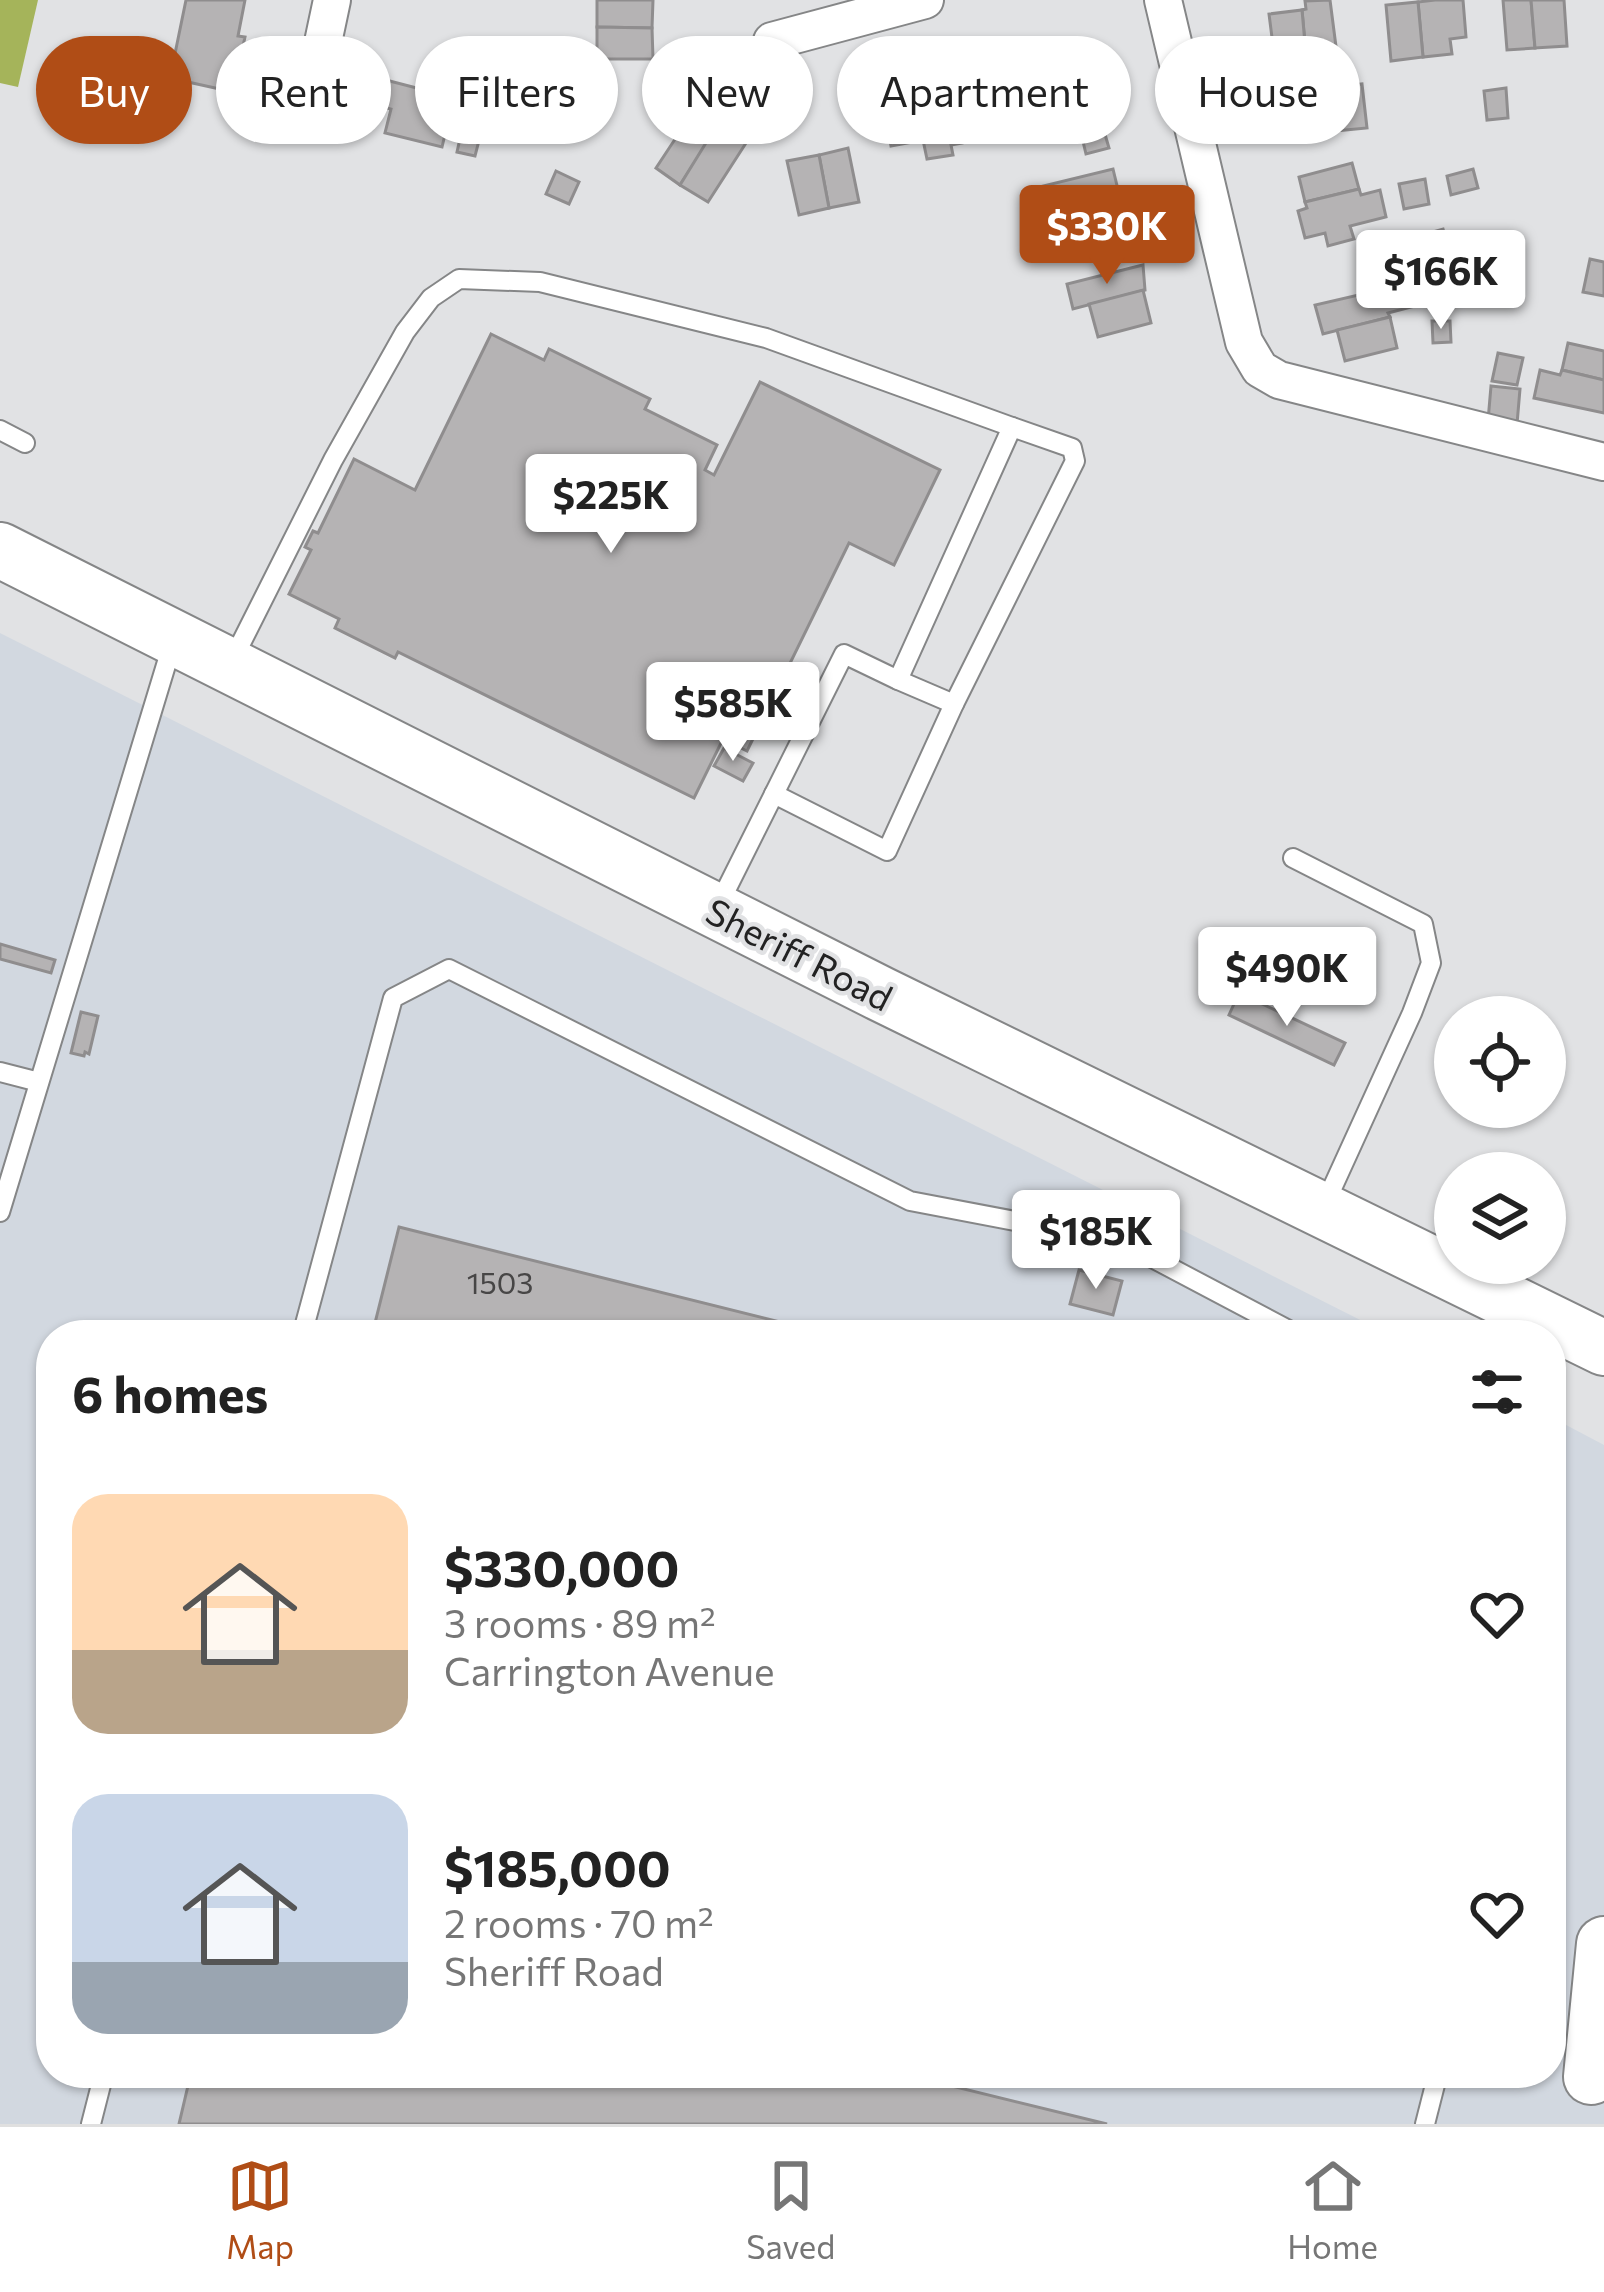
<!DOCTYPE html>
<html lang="en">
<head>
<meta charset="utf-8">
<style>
	:root { --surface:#fff; --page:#f6f6f6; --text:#222; --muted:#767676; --line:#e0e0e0; --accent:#b04d16 }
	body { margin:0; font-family:Commissioner,sans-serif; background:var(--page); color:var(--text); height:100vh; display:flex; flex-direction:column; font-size:45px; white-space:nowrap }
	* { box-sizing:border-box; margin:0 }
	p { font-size:39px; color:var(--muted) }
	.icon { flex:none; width:66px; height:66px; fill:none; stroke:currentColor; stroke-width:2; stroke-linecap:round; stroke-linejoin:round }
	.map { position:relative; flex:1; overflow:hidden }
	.drawer { position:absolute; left:36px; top:1320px; width:1530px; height:768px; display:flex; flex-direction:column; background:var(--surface); border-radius:48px; box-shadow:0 3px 9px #0004 }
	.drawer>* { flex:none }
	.guide { position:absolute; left:36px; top:36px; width:1533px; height:108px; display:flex; gap:24px }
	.fabs { position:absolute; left:1434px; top:996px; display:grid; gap:24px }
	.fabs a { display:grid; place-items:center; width:132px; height:132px; border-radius:50%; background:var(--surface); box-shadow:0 3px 9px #0004; font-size:60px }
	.price { position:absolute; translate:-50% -102px; padding:0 27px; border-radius:12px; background:#fff; color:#222; font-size:39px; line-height:78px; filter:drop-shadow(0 3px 6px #0008) }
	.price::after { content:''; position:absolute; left:50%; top:72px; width:36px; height:27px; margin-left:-18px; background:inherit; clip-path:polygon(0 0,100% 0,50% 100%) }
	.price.active { background:var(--accent); color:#fff }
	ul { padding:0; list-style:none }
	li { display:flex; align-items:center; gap:36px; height:300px; padding:0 36px }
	li span { display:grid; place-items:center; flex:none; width:336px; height:240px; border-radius:36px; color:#555 }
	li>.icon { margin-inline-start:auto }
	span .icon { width:144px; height:144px; fill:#fffc; stroke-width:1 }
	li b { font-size:51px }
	h2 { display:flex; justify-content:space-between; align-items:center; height:144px; padding:0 36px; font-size:51px }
	.pill { padding:0 42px; border-radius:54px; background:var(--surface); box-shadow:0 3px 9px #0004; font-size:42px; line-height:108px }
	.pill.active { background:var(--accent); color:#fff }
	.dock { display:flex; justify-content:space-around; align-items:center; height:168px; border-top:3px solid var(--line); background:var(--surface); font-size:33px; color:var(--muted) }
	.dock a { display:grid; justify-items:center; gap:6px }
	.dock .active { color:var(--accent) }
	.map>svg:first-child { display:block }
	.built { fill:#d2d8e0 }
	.forest { fill:#a5b45a }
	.building { fill:#b5b3b4; stroke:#8f8d8e; stroke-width:3 }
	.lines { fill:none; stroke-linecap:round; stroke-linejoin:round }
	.lane-casing { stroke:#858687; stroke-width:22 }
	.street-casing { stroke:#858687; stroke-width:40 }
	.secondary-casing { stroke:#858687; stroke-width:58 }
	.lane { stroke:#fff; stroke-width:18 }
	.street { stroke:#fff; stroke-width:36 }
	.secondary { stroke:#fff; stroke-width:54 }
	.labels { text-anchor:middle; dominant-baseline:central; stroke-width:9; stroke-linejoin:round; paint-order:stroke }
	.number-label { font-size:30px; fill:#474646 }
	.street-label { font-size:36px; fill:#222; stroke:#e1e2e4 }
</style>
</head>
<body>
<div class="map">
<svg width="1604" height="2124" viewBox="0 0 1604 2124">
	<rect width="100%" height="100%" fill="#e1e2e4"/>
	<polygon class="built" points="0,633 1390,1335 51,1335 51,2073 1551,2073 1551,1417 1604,1445 1604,2124 0,2124"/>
	<polygon class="forest" points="0,0 38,0 18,87 0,83"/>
	<g class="building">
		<polygon points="186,0 245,0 238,36 245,37 233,92 170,78"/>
		<polygon points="597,0 653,0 652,28 597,27"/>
		<polygon points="1330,0 1338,62 1307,66 1302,10 1306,9 1305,1"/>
		<polygon points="1435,0 1463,0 1466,37 1450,39 1452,54 1423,57 1418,2"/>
		<polygon points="1503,0 1531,0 1535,48 1507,50"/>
		<polygon points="1531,0 1564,0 1567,46 1535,48"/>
		<polygon points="1418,2 1423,57 1391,61 1386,5"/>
		<polygon points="1302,10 1307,66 1276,69 1269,14"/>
		<polygon points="597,27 652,28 653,59 597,59"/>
		<polygon points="1063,47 1076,100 1071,102 1076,122 1052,128 1034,54"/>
		<polygon points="68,50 94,58 86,87 60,81"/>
		<polygon points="1034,54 1045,107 1016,114 1004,61"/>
		<polygon points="938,74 950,134 960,132 962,143 951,145 953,155 927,159 923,140 918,141 908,87 915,85 913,79"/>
		<polygon points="906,77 918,141 891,146 879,82"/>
		<polygon points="382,79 440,94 434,118 448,122 442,147 385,133 391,109 375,105"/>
		<polygon points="1362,84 1367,128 1324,132 1319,88"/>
		<polygon points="1506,88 1508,118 1487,120 1484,91"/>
		<polygon points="693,112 717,128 680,185 656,168"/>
		<polygon points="1102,124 1109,148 1086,154 1080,129"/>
		<polygon points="463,125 482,129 475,156 457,152"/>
		<polygon points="722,128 746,143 708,202 680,185 709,138 713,141"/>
		<polygon points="848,148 859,202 829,208 819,155"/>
		<polygon points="819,155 829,208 799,215 787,161"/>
		<polygon points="1352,163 1359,189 1305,202 1299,177"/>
		<polygon points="1113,169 1120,198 1068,211 1067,208 1050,212 1043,186"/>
		<polygon points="1473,169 1478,188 1451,195 1447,176"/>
		<polygon points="556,171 579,182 569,204 546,194"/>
		<polygon points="1425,179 1429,204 1404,209 1399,184"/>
		<polygon points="1359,189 1361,195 1380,190 1386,217 1350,226 1354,239 1328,246 1325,233 1305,238 1298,211 1307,208 1305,202"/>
		<polygon points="1120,198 1127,227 1056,244 1051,221 1069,216 1068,211"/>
		<polygon points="1443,229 1448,248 1427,254 1422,235"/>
		<polygon points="1590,259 1604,262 1604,296 1583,292"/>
		<polygon points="1143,265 1145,290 1073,309 1067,284"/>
		<polygon points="1432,278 1438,300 1388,313 1390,317 1323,334 1315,305"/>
		<polygon points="1143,290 1151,323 1098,337 1089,304"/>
		<polygon points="1390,317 1397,348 1345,361 1337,330"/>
		<polygon points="1432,321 1450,321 1451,342 1433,343"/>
		<polygon points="491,334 544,360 549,349 650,399 645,409 717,445 705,470 714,475 760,382 940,470 894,565 849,543 747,751 723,739 694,798 398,652 395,658 335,628 339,619 289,594 311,550 305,547 313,531 318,533 354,459 415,490"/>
		<polygon points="1568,343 1604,351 1604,380 1562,370"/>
		<polygon points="1498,353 1523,358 1517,385 1492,381"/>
		<polygon points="1540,370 1560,375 1562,370 1604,380 1604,413 1534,398"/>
		<polygon points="1491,386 1520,389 1517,424 1488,421"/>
		<polygon points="724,748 753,763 743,781 714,766"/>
		<polygon points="0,944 55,960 51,973 0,959"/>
		<polygon points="1239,993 1345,1043 1334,1065 1229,1015"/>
		<polygon points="81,1012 98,1016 89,1054 85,1052 84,1056 71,1053"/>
		<polygon points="399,1227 832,1335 372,1335"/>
		<polygon points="1079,1270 1122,1281 1113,1315 1070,1304"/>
		<polygon points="191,2073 899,2073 1107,2124 179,2124"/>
	</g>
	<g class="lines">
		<defs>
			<g id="lane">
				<polyline points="0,430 25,443"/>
				<polyline points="232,661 333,460 405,332 431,298 459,279 540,282 766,338 1012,427 898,680 954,704"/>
				<polyline points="774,794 887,851 954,704 1075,461 1072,448 1012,427"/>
				<polyline points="1293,858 1423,924 1431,963 1412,1013 1324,1206"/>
				<polyline points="718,906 844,654 898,680"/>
				<polyline points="0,1072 39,1082"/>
				<polyline points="0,1212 173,642"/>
				<polyline points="302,1335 393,998 449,969 910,1201 1120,1241 1298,1335"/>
				<polyline points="91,2124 104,2073"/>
				<polyline points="1425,2124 1438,2073"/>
			</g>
			<g id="street">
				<polyline points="1163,0 1244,342 1260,369 1279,380 1604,462"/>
				<polyline points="772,41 925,0"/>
				<polyline points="314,85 332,0"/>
			</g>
			<g id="secondary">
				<polyline points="0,550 881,994 1604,1348"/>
				<polyline points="1591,2077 1604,1944"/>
			</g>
		</defs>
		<use href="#lane" class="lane-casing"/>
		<use href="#street" class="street-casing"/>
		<use href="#secondary" class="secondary-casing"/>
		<use href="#lane" class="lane"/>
		<use href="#street" class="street"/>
		<use href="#secondary" class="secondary"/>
	</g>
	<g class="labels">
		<g class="number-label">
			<text x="500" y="1281">1503</text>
		</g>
		<g class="street-label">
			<text transform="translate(800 953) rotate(27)">Sheriff Road</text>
		</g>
	</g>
</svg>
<div class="fabs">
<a><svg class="icon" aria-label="locate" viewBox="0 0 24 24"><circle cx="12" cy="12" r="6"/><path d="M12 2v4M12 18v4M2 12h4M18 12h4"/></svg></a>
<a><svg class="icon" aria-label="layers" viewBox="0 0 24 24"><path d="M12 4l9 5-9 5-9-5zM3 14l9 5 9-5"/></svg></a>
</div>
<b class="price active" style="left:1107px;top:287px">$330K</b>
<b class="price" style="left:1441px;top:332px">$166K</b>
<b class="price" style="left:611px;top:556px">$225K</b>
<b class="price" style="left:733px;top:764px">$585K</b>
<b class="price" style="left:1287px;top:1029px">$490K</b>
<b class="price" style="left:1096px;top:1292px">$185K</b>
<div class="guide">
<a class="pill active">Buy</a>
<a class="pill">Rent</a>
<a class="pill">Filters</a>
<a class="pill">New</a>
<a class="pill">Apartment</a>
<a class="pill">House</a>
</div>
<section class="drawer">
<h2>6 homes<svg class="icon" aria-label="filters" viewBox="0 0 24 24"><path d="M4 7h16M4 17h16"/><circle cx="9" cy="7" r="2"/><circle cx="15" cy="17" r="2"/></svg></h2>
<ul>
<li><span style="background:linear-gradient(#ffd9b3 65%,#b9a48a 0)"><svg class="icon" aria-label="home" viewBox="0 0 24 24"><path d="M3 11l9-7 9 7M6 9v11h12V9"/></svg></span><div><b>$330,000</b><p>3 rooms · 89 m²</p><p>Carrington Avenue</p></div><svg class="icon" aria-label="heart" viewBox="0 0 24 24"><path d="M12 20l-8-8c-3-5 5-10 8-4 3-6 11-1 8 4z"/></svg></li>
<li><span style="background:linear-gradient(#c9d6e8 70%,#9aa5b1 0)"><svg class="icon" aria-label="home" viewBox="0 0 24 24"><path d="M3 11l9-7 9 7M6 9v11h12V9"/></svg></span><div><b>$185,000</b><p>2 rooms · 70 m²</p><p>Sheriff Road</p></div><svg class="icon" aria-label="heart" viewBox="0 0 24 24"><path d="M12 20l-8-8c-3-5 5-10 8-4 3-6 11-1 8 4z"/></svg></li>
</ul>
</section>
</div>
<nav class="dock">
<a class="active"><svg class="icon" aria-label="map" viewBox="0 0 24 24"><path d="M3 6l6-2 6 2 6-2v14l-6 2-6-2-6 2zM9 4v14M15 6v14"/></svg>Map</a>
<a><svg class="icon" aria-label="saved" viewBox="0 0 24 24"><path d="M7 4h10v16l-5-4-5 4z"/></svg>Saved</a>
<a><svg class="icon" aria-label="home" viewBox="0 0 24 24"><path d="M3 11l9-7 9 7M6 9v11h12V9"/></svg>Home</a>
</nav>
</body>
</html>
